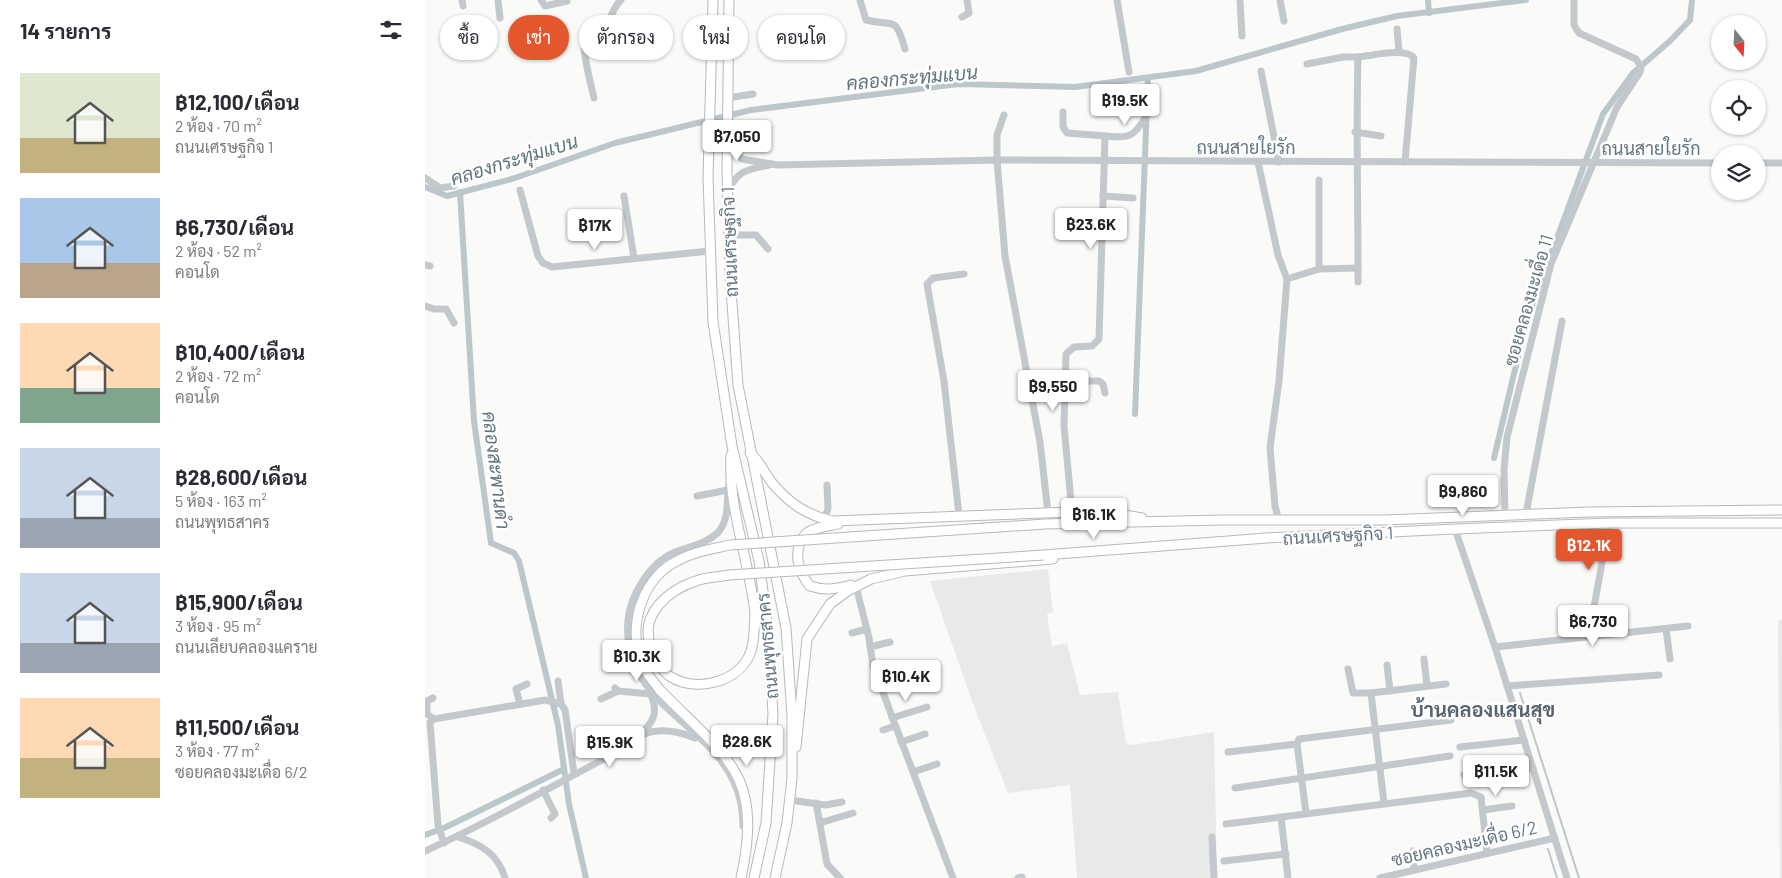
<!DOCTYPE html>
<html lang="th">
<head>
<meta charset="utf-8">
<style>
	:root { --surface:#fff; --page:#f2f2f3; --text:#2b2b33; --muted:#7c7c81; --accent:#e4572e }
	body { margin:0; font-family:Barlow,Sarabun,sans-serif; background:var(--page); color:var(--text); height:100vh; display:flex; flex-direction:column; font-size:19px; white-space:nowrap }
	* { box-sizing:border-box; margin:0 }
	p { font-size:16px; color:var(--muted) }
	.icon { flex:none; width:28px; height:28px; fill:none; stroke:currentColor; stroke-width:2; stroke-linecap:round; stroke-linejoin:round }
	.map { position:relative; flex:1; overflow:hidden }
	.details { display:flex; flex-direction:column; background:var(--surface); width:425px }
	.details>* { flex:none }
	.banner { position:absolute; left:15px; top:15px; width:475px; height:45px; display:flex; gap:10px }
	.needle { width:32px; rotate:162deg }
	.controls { position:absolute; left:1286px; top:15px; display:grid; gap:10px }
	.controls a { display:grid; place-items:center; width:55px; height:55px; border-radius:50%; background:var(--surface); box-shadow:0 1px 4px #0004; font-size:25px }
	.price { position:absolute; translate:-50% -42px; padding:0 11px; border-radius:5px; background:#fff; color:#222; font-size:16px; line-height:32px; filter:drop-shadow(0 1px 2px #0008) }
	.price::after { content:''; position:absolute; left:50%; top:30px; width:15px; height:11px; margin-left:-8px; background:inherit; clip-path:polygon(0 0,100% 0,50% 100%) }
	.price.current { background:var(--accent); color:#fff }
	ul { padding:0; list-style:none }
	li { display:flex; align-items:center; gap:15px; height:125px; padding:0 20px }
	li span { display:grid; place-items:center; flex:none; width:140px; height:100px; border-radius:0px; color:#555 }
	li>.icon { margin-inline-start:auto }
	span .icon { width:60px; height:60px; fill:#fffc; stroke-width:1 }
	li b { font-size:21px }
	h2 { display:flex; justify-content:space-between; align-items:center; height:60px; padding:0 20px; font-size:21px }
	.tag { padding:0 18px; border-radius:22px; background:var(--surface); box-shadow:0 1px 4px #0004; font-size:18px; line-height:45px }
	.tag.current { background:var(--accent); color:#fff }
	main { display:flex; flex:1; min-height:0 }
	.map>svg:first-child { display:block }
	.built { fill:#e8e9e9 }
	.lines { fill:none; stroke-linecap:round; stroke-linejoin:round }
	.stream { stroke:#bbc7cb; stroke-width:2 }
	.canal { stroke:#bbc7cb; stroke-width:6 }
	.major-casing { stroke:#b5babe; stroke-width:11 }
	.minor { stroke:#c3c8cc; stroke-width:7 }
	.major { stroke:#fff; stroke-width:9 }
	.major-bridge-casing { stroke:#b5babe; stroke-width:11; stroke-linecap:butt }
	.major-bridge { stroke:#fff; stroke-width:9 }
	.labels { text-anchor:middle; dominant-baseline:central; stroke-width:5; stroke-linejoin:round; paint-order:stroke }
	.street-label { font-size:18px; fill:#657683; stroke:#fff }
	.water-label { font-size:19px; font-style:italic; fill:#60757c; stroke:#fff }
	.quarter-label { font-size:20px; font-weight:bold; fill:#57646e; stroke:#fff }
</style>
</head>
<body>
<main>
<section class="details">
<h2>14 รายการ<svg class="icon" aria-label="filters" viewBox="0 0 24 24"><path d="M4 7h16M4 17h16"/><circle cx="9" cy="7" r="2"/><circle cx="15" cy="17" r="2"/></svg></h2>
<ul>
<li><span style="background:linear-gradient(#dfe7d0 65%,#c2b280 0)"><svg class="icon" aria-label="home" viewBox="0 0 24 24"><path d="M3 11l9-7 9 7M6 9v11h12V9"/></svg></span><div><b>฿12,100/เดือน</b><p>2 ห้อง · 70 m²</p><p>ถนนเศรษฐกิจ 1</p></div></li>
<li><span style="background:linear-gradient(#a9c7e8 65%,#b9a48a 0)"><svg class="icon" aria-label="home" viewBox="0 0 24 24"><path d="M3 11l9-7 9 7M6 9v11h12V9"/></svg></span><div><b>฿6,730/เดือน</b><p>2 ห้อง · 52 m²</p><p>คอนโด</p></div></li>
<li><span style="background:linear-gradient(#ffd9b3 65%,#7fa58c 0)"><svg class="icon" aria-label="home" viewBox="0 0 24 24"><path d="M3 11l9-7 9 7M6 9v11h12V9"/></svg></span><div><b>฿10,400/เดือน</b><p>2 ห้อง · 72 m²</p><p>คอนโด</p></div></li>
<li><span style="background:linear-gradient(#c9d6e8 70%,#9aa5b1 0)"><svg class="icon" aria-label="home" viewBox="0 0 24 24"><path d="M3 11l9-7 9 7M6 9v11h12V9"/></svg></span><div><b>฿28,600/เดือน</b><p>5 ห้อง · 163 m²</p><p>ถนนพุทธสาคร</p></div></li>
<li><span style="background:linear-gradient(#c9d6e8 70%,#9aa5b1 0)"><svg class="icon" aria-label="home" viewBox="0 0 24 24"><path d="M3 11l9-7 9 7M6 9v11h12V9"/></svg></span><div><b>฿15,900/เดือน</b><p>3 ห้อง · 95 m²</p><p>ถนนเลียบคลองแคราย</p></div></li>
<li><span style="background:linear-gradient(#ffd9b3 60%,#c2b280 0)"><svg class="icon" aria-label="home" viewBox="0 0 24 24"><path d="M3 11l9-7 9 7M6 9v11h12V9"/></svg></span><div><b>฿11,500/เดือน</b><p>3 ห้อง · 77 m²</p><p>ซอยคลองมะเดื่อ 6/2</p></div></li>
</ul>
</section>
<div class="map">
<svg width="1357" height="878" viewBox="0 0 1357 878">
	<rect width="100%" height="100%" fill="#fafaf8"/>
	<g class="built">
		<polygon points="623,569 628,612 622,614 627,646 642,643 655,695 693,692 701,743 707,745 789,732 792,878 652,878 645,785 583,793 547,701 505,581"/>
		<polygon points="1353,620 1357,620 1357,878 1355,878"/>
	</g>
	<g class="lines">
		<g class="stream">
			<polyline points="1095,693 1154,878"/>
			<polyline points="1123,849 1132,878"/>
		</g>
		<g class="canal">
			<polyline points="1003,0 1004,13"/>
			<polyline points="0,187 22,196 87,179 190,143 326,110 533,84 650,87 771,71 917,29 972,16 1101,0"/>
			<polyline points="35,192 49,421 66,543 89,553 94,561 133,725 144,804 161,878"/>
			<polyline points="710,414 723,78"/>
			<polyline points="1069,458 1102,319 1178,114 1208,73 1245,41 1265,20 1267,0"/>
			<polyline points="0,835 19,828 139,769"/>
		</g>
		<defs>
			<g id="major">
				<polyline points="288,0 283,177 288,322 307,446 334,561 343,629 348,714 341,823 329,878"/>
				<polyline points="304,0 302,171 305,276 313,385 361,628 367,715 367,778 362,823 350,878"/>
				<path d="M325 453C336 462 339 473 348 484 365 504 382 515 407 521L647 512 688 513 717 518"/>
				<path d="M306 455C303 508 324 560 330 613"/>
				<path d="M413 524C404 526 387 527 380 535 367 550 373 572 385 586 400 591 411 589 426 585"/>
				<polyline points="620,524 797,520 959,520 1164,512 1357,510"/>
				<polyline points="619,555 842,538 1030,529 1184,523 1357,523"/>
				<path d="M234 689C301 758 339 772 316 878"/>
				<polyline points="371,747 382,639 405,604 424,590 446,579 480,571 628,559"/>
			</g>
		</defs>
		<use href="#major" class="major-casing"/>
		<g class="minor">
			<polyline points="37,0 38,6"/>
			<polyline points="73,0 75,18"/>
			<polyline points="116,0 120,6 142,1"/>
			<path d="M435 0 441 20C469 27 470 14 480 49"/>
			<polyline points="692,0 704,72"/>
			<polyline points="815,0 817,36"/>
			<polyline points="855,0 859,21"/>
			<polyline points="537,17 544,13 542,0"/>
			<polyline points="972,29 974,52"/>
			<path d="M933 57C946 56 981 47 989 58L980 162"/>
			<path d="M882 64 918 57H933C931 128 933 198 933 268"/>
			<polyline points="836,71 854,162"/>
			<path d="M169 98C166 85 153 38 162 29 168 23 178 26 183 20 189 13 189 6 196 0"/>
			<polyline points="302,98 328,94"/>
			<polyline points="638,112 638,127 642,133 680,136 674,339 667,346 649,347 641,354 639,426 647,512"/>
			<polyline points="579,115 572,135 572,160 580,256 615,442 623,513"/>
			<polyline points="930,132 956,136"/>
			<path d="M680 136C704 138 708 138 721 117"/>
			<polyline points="302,139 317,159 353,165 572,160 1295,163"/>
			<polyline points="833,162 853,255 862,279 854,381 845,448 850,506 854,521"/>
			<polyline points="1332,163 1357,163"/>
			<polyline points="0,178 15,188 29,186"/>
			<polyline points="95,190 113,256 118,263 127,267 285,251"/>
			<path d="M303 191C314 169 322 170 344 165"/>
			<polyline points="199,196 209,258"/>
			<polyline points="678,196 708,198"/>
			<polyline points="304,235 331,235 343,249"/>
			<polyline points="0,265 5,266"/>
			<polyline points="894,269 894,180"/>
			<polyline points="862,279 894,269 933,268 933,282"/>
			<polyline points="0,306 9,309 21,309 29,323"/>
			<polyline points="642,381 674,381 678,384 680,393"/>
			<path d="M304 483C301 499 305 516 295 530 285 543 262 547 248 553 225 563 205 596 203 620 196 703 281 720 309 782 315 795 318 812 318 826"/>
			<polyline points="272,496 303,490"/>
			<polyline points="1101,514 1137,321"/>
			<polyline points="534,515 519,381 502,284 508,278 539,274"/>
			<polyline points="1080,515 1079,470 1082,437 1126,264 1192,107 1215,72 1216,67 1211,59 1154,33 1149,25 1149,0"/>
			<polyline points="399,519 403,509 402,485"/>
			<polyline points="1030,529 1070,647 1142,878"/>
			<polyline points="431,586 444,638 448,666 528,878"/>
			<polyline points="1166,624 1184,523"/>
			<polyline points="1241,629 1245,659"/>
			<polyline points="427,633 442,629"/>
			<polyline points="445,647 465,642"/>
			<polyline points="1070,647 1263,626"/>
			<polyline points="999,659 1002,686"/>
			<polyline points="962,665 965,691"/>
			<polyline points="923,669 928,693 946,693"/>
			<polyline points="133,681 136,704"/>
			<polyline points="1082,686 1234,675"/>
			<polyline points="190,688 193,691 226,694"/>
			<polyline points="8,698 2,701 2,714 9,719 120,700 136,704 140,710 149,773"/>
			<polyline points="176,699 193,691"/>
			<polyline points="95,704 91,689 102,684"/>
			<polyline points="467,718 502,707"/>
			<polyline points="9,719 5,722 13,825 19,843"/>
			<polyline points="458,730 470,726"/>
			<path d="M214 735C228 723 234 713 226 695"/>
			<polyline points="476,742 500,734"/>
			<polyline points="1035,747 1099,740"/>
			<polyline points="803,752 872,744"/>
			<polyline points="488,772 512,764"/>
			<polyline points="1039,775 1108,768"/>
			<polyline points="810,788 1025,756"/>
			<polyline points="118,790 130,814 126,818"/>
			<polyline points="365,800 400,805 417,802"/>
			<polyline points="391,803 394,819 398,822 428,813"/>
			<polyline points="959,803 946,693 1021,684"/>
			<polyline points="1058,810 1087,806"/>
			<polyline points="881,813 872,744 874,739 1026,720"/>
			<polyline points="856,817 863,878"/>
			<polyline points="394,819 402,864 415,878"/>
			<polyline points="801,824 1046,793 1056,797 1062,853"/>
			<path d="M33 837C56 844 73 854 80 878"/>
			<polyline points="787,837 789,878"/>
			<path d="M0 851C61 824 120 790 179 759 196 750 213 732 233 731 244 730 259 733 270 738"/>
			<polyline points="988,851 989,870"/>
			<polyline points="799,861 861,854"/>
			<polyline points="593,878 597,877"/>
			<polyline points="955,878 1130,838"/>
		</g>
		<use href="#major" class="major"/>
		<defs>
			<g id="major-bridge">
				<path d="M330 613C329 627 330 645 323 658 309 683 270 692 246 677 236 671 231 659 227 649 212 615 244 589 274 580 283 577 294 577 304 575L619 555"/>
				<path d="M234 689C229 682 222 675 219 667 201 631 215 581 250 562 267 552 287 549 305 545L620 524"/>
			</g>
		</defs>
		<use href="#major-bridge" class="major-bridge-casing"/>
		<use href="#major-bridge" class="major-bridge"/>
	</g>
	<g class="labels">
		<g class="street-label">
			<text x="821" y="147">ถนนสายใยรัก</text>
			<text x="1226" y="148">ถนนสายใยรัก</text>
			<text transform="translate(304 242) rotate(-92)">ถนนเศรษฐกิจ 1</text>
			<text transform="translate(1103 300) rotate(-74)">ซอยคลองมะเดื่อ 11</text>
			<text transform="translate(913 535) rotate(-3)">ถนนเศรษฐกิจ 1</text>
			<text transform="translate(342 646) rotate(-95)">ถนนพุทธสาคร</text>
			<text transform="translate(1039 843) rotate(-13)">ซอยคลองมะเดื่อ 6/2</text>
		</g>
		<g class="water-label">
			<text transform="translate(487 77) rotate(-5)">คลองกระทุ่มแบน</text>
			<text transform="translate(89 159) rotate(-17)">คลองกระทุ่มแบน</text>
			<text transform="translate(72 470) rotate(83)">คลองสะพานดำ</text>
		</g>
		<g class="quarter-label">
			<text x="1058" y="709">บ้านคลองแสนสุข</text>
		</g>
	</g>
</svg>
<div class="controls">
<a><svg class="needle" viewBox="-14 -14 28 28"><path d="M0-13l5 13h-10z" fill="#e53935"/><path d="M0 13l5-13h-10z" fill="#7c7c81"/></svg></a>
<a><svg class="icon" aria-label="locate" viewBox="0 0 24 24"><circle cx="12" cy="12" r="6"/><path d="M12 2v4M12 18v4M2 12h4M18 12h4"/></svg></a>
<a><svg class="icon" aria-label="layers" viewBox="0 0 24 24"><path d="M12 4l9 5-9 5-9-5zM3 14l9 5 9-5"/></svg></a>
</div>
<b class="price" style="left:700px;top:126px">฿19.5K</b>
<b class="price" style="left:312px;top:162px">฿7,050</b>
<b class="price" style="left:666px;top:250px">฿23.6K</b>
<b class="price" style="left:170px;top:251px">฿17K</b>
<b class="price" style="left:628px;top:412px">฿9,550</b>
<b class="price" style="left:1038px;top:517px">฿9,860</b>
<b class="price" style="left:669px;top:540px">฿16.1K</b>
<b class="price current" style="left:1164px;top:571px">฿12.1K</b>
<b class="price" style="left:1168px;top:647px">฿6,730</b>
<b class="price" style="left:212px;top:682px">฿10.3K</b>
<b class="price" style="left:481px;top:702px">฿10.4K</b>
<b class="price" style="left:322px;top:767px">฿28.6K</b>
<b class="price" style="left:185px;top:768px">฿15.9K</b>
<b class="price" style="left:1071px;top:797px">฿11.5K</b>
<div class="banner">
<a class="tag">ซื้อ</a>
<a class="tag current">เช่า</a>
<a class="tag">ตัวกรอง</a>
<a class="tag">ใหม่</a>
<a class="tag">คอนโด</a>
</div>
</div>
</main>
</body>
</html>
